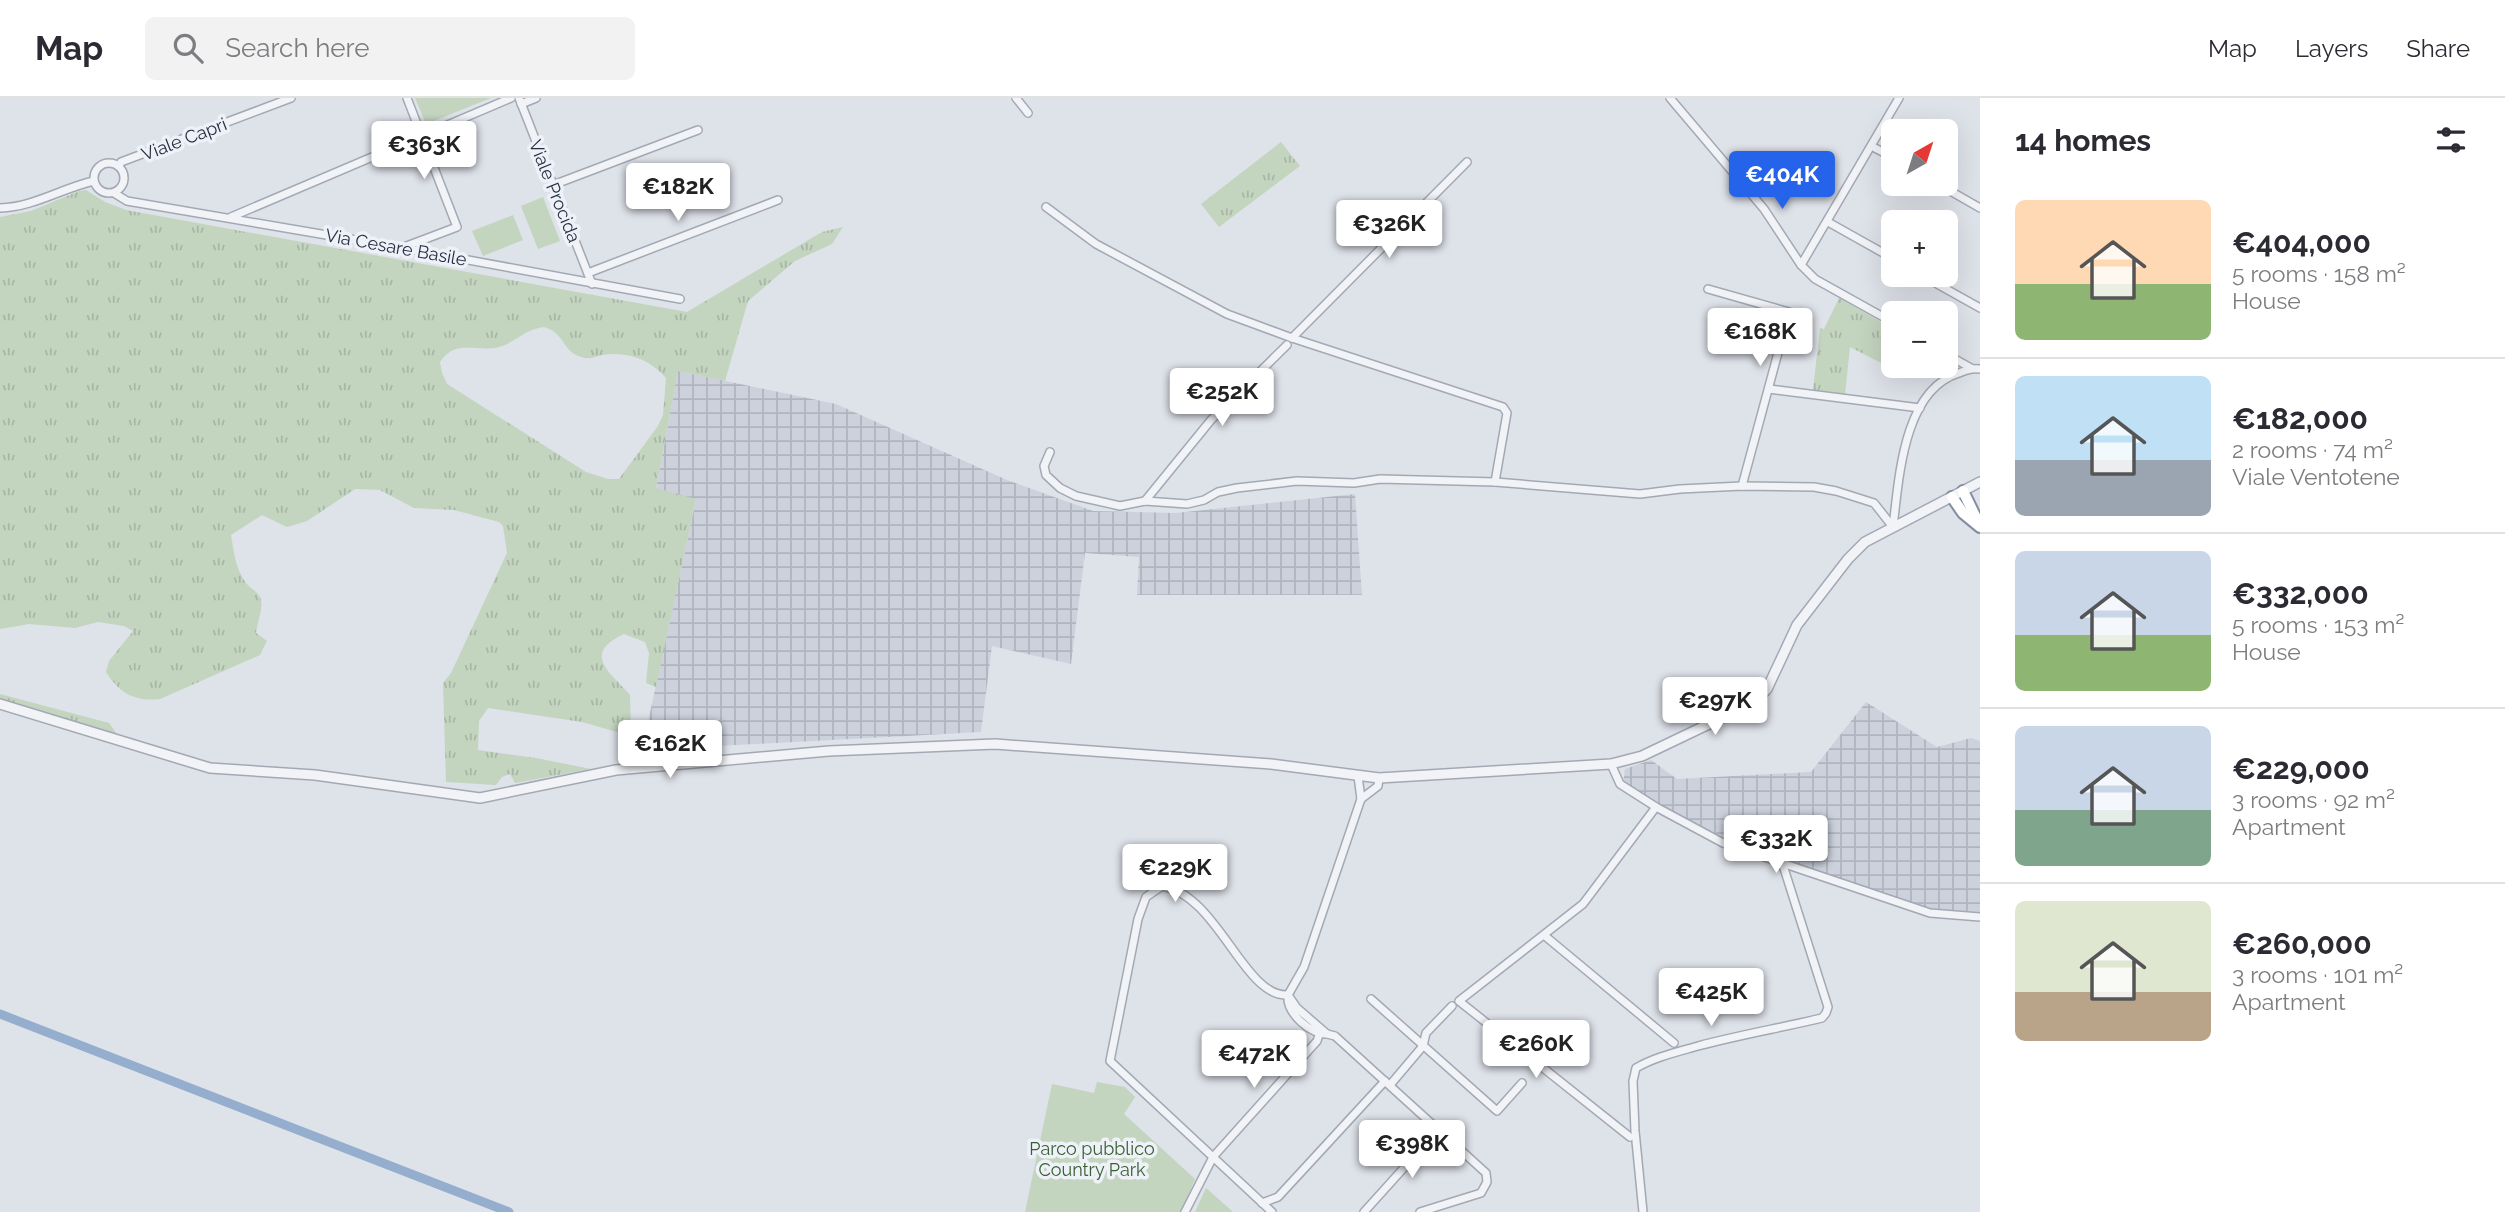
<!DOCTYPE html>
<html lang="en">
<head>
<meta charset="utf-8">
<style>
	:root { --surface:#fff; --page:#f2f2f3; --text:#2b2b33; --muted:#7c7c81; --line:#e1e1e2; --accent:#2563eb }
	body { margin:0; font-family:Raleway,sans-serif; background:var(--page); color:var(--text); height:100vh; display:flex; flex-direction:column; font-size:26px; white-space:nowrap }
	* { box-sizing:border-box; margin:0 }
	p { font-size:23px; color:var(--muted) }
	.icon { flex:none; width:38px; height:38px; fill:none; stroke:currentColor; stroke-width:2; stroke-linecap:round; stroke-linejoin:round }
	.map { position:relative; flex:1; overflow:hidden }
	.side { display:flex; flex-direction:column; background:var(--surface); width:525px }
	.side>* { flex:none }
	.needle { width:46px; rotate:39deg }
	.controls { position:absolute; left:1881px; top:21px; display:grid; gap:14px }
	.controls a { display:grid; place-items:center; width:77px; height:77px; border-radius:10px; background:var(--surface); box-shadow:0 7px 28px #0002; font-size:35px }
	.price { position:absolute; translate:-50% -60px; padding:0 16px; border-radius:7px; background:#fff; color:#222; font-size:23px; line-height:46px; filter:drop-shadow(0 2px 4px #0008) }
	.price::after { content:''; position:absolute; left:50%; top:42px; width:21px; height:16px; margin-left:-10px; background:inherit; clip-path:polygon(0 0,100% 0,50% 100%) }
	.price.current { background:var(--accent); color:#fff }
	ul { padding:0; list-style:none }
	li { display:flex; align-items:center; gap:21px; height:175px; padding:0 35px }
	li+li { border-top:2px solid var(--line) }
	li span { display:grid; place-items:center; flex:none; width:196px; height:140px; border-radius:10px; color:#555 }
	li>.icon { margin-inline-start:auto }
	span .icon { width:84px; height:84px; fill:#fffc; stroke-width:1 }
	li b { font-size:30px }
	h2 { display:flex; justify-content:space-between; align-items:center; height:84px; padding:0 35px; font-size:30px }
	header { display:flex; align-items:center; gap:42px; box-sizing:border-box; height:98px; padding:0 35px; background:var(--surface); border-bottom:2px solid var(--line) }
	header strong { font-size:33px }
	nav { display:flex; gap:38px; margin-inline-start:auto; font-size:24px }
	.search { width:490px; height:63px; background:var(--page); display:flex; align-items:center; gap:18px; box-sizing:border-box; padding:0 24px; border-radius:10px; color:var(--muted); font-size:26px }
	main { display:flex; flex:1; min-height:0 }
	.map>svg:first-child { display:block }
	.industrial { fill:url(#industrial-grid) }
	.grass { fill:url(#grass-tufts); fill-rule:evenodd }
	.green { fill:#c3d4bf }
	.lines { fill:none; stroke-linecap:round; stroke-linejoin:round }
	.canal { stroke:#95aecd; stroke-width:9 }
	.minor-casing { stroke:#a3a9b4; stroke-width:10 }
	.tertiary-casing { stroke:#a3a9b4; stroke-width:12 }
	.trunk-casing { stroke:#848ea2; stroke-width:14 }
	.minor { stroke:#f1f3f7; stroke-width:7 }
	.tertiary { stroke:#f1f3f7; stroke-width:9 }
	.trunk { stroke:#fff; stroke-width:10 }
	.labels { text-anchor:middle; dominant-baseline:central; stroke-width:7; stroke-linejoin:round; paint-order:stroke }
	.street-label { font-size:18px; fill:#262f42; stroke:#eef1f7 }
	.park-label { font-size:18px; fill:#385f32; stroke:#eef1f7 }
</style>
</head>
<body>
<header>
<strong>Map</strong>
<div class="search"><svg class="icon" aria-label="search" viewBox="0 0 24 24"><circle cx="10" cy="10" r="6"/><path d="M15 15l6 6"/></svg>Search here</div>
<nav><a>Map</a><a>Layers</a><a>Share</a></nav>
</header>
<main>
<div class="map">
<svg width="1980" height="1114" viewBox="0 0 1980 1114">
	<defs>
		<pattern id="industrial-grid" width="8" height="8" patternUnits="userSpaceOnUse" patternTransform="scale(1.75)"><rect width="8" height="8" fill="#ccd1dc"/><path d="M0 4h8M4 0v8" fill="none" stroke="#afb4be"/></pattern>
		<pattern id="grass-tufts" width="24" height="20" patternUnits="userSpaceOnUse" patternTransform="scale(1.75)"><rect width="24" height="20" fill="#c3d4bf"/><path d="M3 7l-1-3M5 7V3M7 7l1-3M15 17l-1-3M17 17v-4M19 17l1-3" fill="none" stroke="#a7b6a5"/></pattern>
	</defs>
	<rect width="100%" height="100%" fill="#dee2e9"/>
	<g class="industrial">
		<polygon points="678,273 836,306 1007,382 1093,413 1176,415 1355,396 1362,497 1137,497 1139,459 1085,455 1071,566 992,548 981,634 642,652 696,402 656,391"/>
		<polygon points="1866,604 1937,649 1971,640 1980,643 1980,816 1923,809 1725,742 1658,708 1623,685 1625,671 1651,662 1677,681 1811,674"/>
	</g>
	<g class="grass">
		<polygon points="1281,44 1300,68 1219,129 1201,106"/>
		<path d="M86 92 105 104 126 112 687 214 822 134 843 129 832 146 795 163 748 203 725 283 678 273 656 390 696 401 656 589 646 585 649 555 645 544 624 536C581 556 610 574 630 597L631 638 582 624 488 610 479 623 478 652 536 660 591 671 515 685 510 676 502 679 496 687 446 684 443 585 451 575 507 455 503 428 499 424 454 412 414 410 380 392 355 391 307 423 287 429 262 417 231 437C234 454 235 470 246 485 251 491 259 494 261 502 263 512 257 525 256 535L267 543 260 557 160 601C135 604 119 595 106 574L109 563 133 533 124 528 98 524 75 530 29 526 0 531V119L31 113 79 93ZM544 229C565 235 562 253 581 259 589 262 594 259 602 257 627 253 650 261 666 280L663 317 658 328 619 381H608L586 374 447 286 442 275 440 264C455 242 472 253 495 250 515 246 524 231 544 229Z"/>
		<polygon points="1839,200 1893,231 1893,262 1889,269 1850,249 1845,296 1813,292 1820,230 1824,231"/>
		<polygon points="0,596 109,625 119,639 0,604"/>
	</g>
	<g class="green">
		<polygon points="415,0 491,0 426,26"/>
		<polygon points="543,99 560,143 538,151 521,108"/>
		<polygon points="513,117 523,142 483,158 472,133"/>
		<polygon points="1097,984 1125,989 1135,999 1124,1016 1195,1081 1181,1114 1025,1114 1052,986 1094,995"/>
		<polygon points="1206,1090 1233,1114 1195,1114"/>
	</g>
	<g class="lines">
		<polyline class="canal" points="0,916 509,1114"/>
		<defs>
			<g id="minor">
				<polyline points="519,0 592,186"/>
				<polyline points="1016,0 1028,15"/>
				<polyline points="1670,0 1764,111 1801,167 1815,181 1894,225"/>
				<polyline points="521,6 536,0"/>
				<polyline points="1875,50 1894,60"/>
				<circle cx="109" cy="80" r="15"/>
				<polyline points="119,68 121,64 291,0"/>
				<polyline points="1938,86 1980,110"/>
				<polyline points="553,87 698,32"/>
				<polyline points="114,95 127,103 403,150 680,201"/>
				<polyline points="1046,109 1096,146 1227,216 1292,240 1503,309 1507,315 1495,384"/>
				<path d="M0 110C34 109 62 90 94 83"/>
				<polyline points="231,119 511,0"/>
				<polyline points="1828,124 1894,161"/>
				<polyline points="404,149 457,129 407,0"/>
				<polyline points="1801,167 1899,0"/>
				<polyline points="588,175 778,102"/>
				<polyline points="1921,177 1980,210"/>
				<polyline points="1708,191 1789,214 1742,388"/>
				<polyline points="1292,240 1467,64"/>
				<polyline points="1946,256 1971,270"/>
				<polyline points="1769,291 1920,310"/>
				<polyline points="1050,354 1044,368 1046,377 1060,390 1076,398 1120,408 1145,403 1187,406 1204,402 1218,394 1237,390 1297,383 1354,385 1380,381 1495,384 1640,396 1680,391 1742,388 1814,389 1836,393 1874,405 1893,429"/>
				<polyline points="1145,403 1211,322 1287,247"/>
				<path d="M1893 429C1899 381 1903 292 1959 275 1967 272 1972 270 1980 271"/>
				<polyline points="1611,666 1620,686 1656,709 1723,745 1930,815 1980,819"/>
				<polyline points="1361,701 1378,688 1379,680"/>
				<polyline points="1545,838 1674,945"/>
				<path d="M1288 897 1297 910 1327 936C1311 937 1286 915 1288 897Z"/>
				<polyline points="1371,901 1497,1013 1522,985"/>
				<polyline points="1327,936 1335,938 1486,1075 1487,1084 1481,1095 1420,1114"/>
				<polyline points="1390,987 1423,948 1426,935 1452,908"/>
				<polyline points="1630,1039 1459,903 1583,806 1656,709"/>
				<polyline points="1262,1105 1278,1099 1385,983"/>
				<polyline points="1185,1114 1213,1059 1317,943 1319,937"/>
				<path d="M1272 1114 1110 963 1138 821 1146 799 1162 788C1218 797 1244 900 1288 897L1304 869 1361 701 1358 678"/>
				<polyline points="1364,1114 1438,1032"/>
				<path d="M1643 1114 1635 1033 1633 983 1636 970C1655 959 1677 954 1698 948 1739 937 1780 930 1822 920L1826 915 1828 909 1782 764"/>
			</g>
			<polyline id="tertiary" points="0,606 210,670 315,677 480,700 616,672 829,653 995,646 1271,666 1379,680 1611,666 1642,658 1755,604 1767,591 1797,527 1848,461 1865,444 1980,384"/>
			<g id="trunk">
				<polyline points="1963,393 1980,428"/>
				<polyline points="1952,399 1963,415 1980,429"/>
			</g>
		</defs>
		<use href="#minor" class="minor-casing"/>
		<use href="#tertiary" class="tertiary-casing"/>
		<use href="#trunk" class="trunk-casing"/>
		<use href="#minor" class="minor"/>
		<use href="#tertiary" class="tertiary"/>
		<use href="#trunk" class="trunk"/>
	</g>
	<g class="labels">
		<g class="street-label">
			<text transform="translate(184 41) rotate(-21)">Viale Capri</text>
			<text transform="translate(555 93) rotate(68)">Viale Procida</text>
			<text transform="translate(396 149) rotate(10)">Via Cesare Basile</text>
		</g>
		<g class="park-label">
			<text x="1092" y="1050">Parco pubblico<tspan x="1092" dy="21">Country Park</tspan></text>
		</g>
	</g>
</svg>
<div class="controls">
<a><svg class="needle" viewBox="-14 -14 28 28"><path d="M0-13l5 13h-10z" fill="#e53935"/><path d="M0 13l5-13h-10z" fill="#7c7c81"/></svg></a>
<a>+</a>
<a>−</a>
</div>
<b class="price" style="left:424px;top:83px">€363K</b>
<b class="price current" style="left:1782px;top:113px">€404K</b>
<b class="price" style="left:678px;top:125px">€182K</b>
<b class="price" style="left:1389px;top:162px">€326K</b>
<b class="price" style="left:1760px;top:270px">€168K</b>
<b class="price" style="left:1222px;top:330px">€252K</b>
<b class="price" style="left:1715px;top:639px">€297K</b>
<b class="price" style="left:670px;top:682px">€162K</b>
<b class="price" style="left:1776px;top:777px">€332K</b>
<b class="price" style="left:1175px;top:806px">€229K</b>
<b class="price" style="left:1711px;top:930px">€425K</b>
<b class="price" style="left:1536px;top:982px">€260K</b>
<b class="price" style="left:1254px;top:992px">€472K</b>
<b class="price" style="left:1412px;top:1082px">€398K</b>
</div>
<section class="side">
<h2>14 homes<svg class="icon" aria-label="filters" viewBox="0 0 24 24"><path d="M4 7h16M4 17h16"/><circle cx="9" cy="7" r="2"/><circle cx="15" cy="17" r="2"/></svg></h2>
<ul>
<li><span style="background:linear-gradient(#ffd9b3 60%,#8fb573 0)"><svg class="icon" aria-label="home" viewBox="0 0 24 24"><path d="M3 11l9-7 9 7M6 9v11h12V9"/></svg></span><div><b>€404,000</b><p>5 rooms · 158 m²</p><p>House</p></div></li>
<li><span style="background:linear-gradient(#bfe0f5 60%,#9aa5b1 0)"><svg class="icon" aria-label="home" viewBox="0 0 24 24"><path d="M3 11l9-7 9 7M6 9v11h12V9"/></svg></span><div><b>€182,000</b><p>2 rooms · 74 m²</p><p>Viale Ventotene</p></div></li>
<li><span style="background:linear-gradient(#c9d6e8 60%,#8fb573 0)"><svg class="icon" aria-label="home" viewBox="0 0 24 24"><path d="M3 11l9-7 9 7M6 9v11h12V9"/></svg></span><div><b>€332,000</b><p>5 rooms · 153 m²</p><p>House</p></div></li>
<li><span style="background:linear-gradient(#c9d6e8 60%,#7fa58c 0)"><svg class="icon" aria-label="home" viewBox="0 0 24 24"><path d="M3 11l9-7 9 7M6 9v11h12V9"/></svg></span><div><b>€229,000</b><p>3 rooms · 92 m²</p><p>Apartment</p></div></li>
<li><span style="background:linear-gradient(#dfe7d0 65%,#b9a48a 0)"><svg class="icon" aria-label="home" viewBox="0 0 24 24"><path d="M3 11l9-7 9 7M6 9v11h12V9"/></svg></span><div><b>€260,000</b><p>3 rooms · 101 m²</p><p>Apartment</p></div></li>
</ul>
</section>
</main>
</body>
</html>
